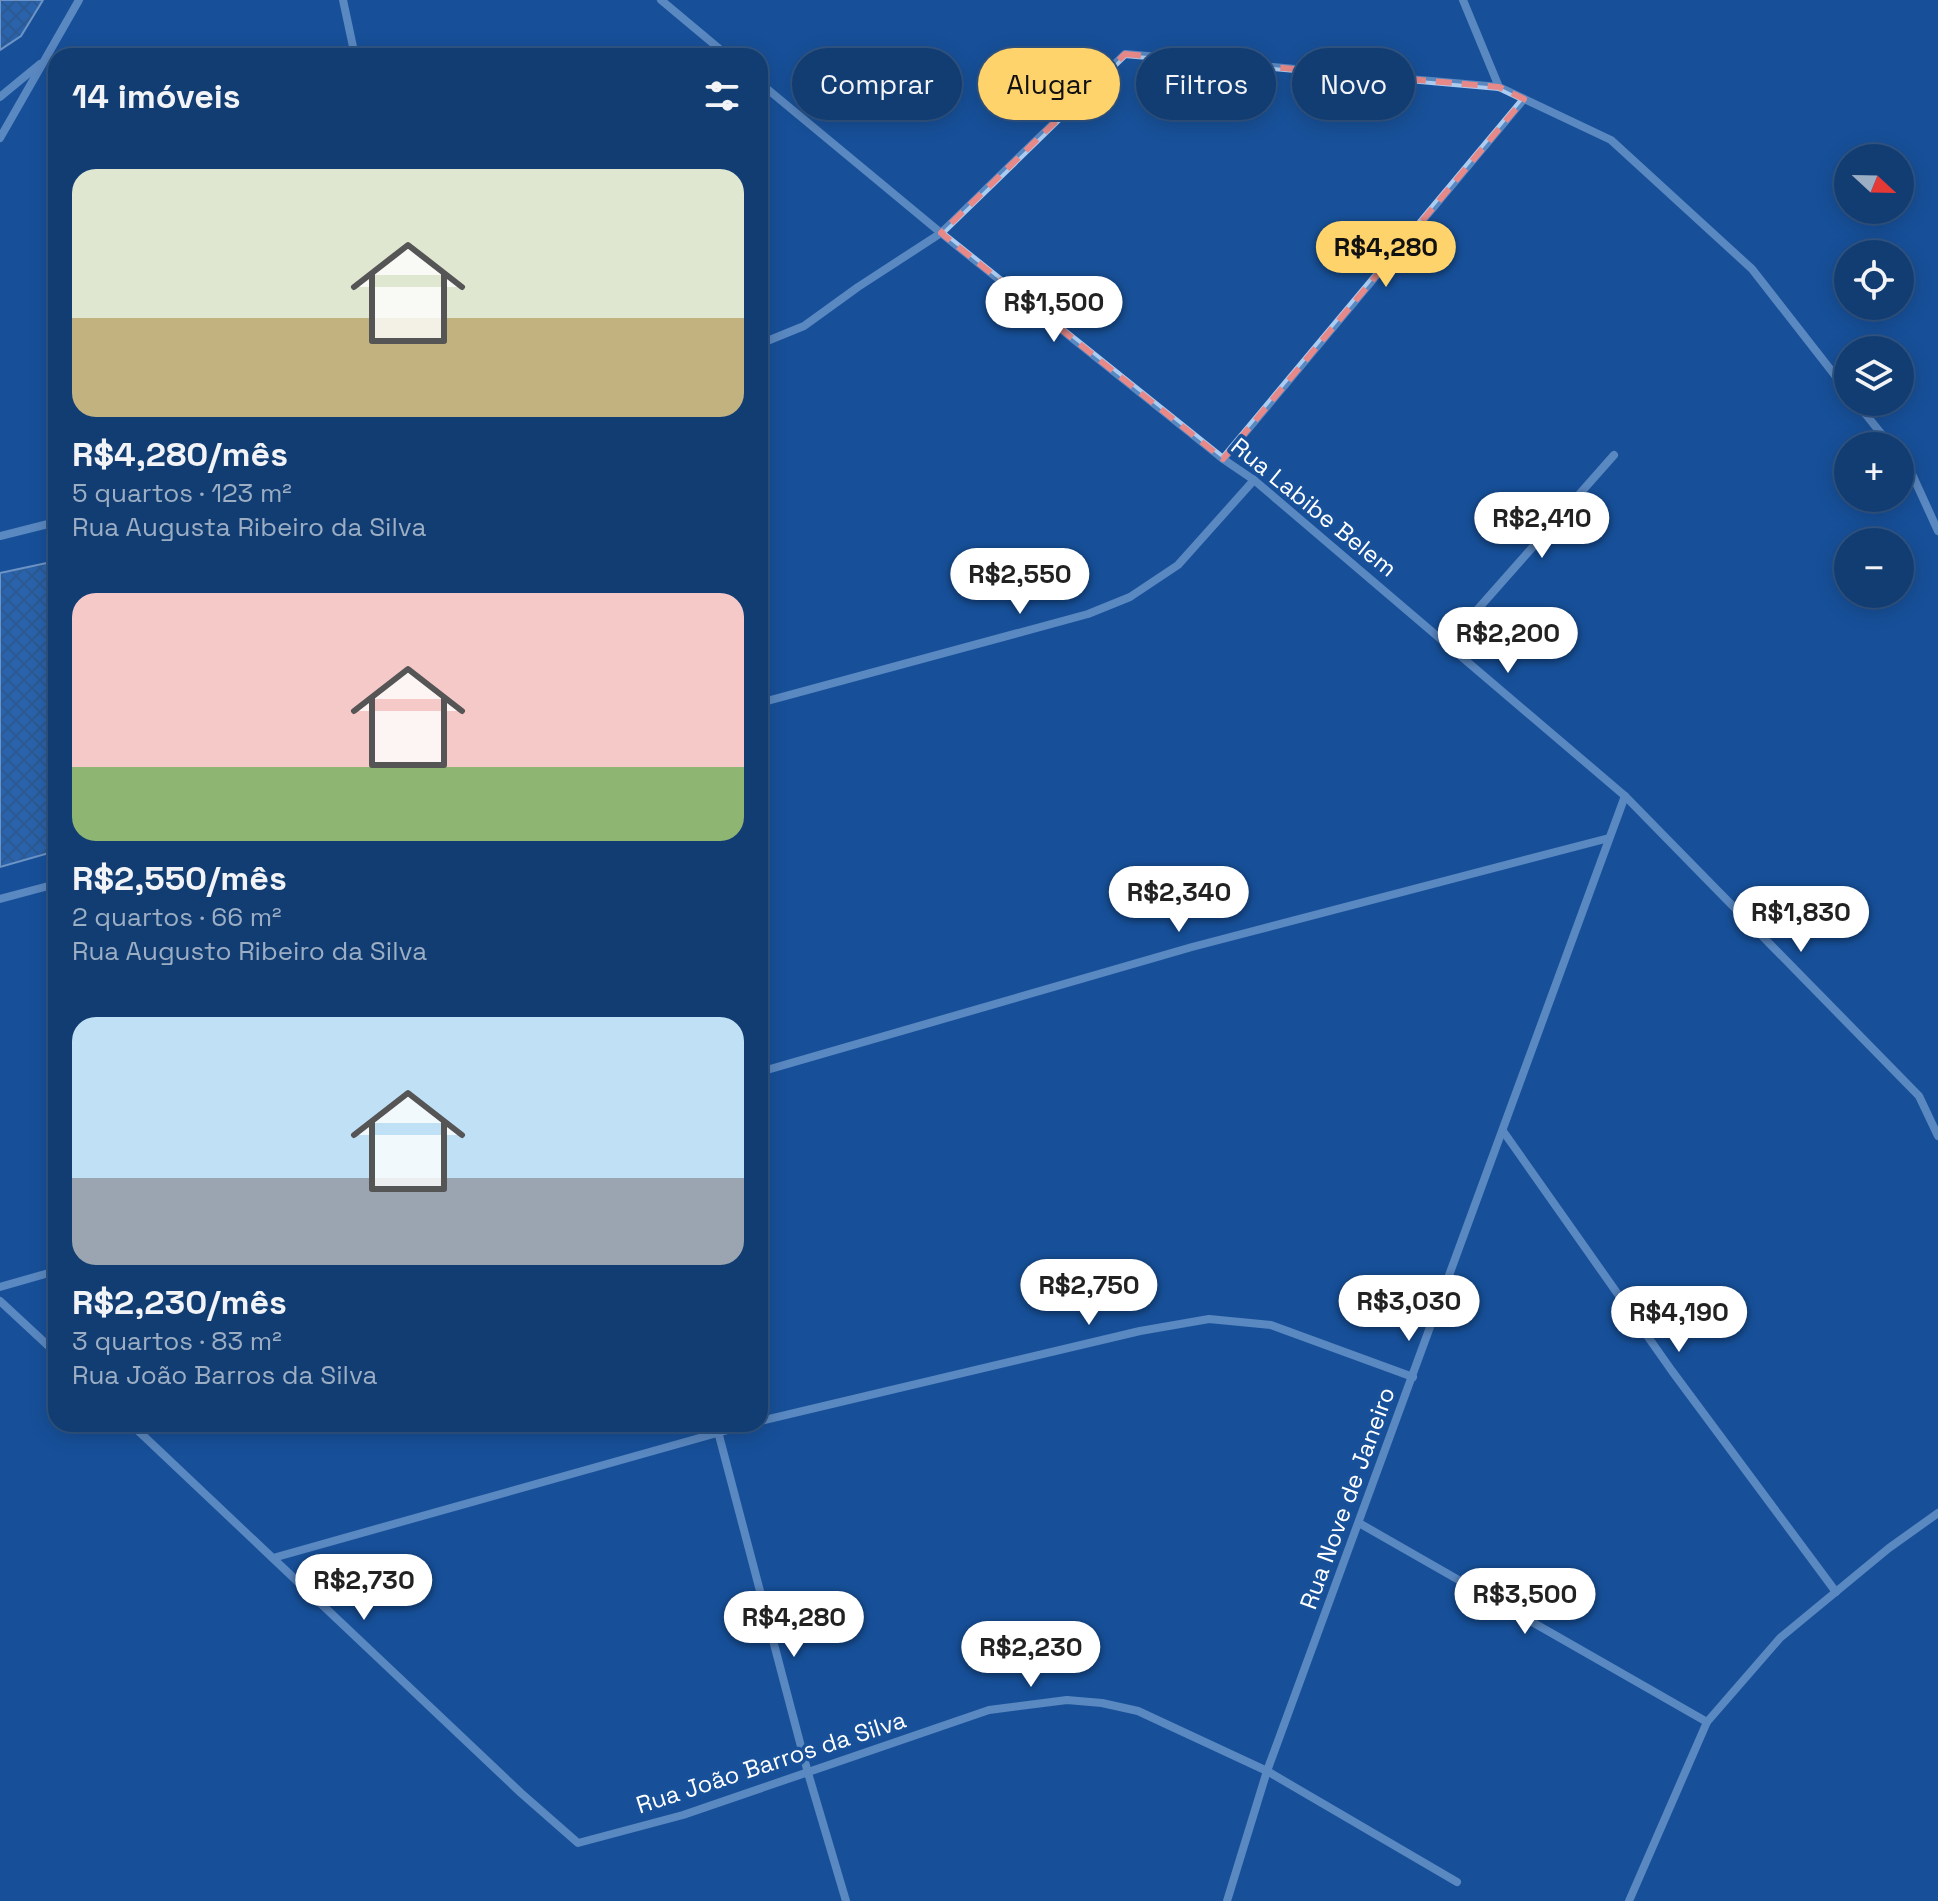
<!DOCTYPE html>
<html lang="pt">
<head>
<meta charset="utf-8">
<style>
	:root { --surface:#123d73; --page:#1f487b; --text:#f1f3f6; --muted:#9caec4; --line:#315685; --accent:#ffd36c }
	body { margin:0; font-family:"Space Grotesk",sans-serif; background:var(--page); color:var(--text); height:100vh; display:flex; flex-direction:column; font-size:30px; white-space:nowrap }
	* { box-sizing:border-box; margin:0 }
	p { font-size:26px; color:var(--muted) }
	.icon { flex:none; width:44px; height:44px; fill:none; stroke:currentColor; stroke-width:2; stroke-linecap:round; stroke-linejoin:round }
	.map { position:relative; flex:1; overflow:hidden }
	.sheet { position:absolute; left:48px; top:48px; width:720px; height:1384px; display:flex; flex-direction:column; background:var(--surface); border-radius:24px; box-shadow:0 4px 20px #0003,0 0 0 2px var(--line) }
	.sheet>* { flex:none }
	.guide { position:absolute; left:792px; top:48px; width:760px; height:72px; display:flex; gap:16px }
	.needle { width:52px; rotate:112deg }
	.tools { position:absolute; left:1834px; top:144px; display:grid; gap:16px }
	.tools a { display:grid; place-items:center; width:80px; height:80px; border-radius:50%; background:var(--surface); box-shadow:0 4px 20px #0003,0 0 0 2px var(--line); font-size:40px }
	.price { position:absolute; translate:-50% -68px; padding:0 18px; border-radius:28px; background:#fff; color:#222; font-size:26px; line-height:52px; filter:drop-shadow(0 2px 4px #0008) }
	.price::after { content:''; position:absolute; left:50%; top:48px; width:24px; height:18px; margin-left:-12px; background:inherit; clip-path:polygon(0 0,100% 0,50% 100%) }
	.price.active { background:var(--accent); color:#111 }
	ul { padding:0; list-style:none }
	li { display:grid; align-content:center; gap:16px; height:424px; padding:0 24px }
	li span { display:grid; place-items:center; height:248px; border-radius:24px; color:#555 }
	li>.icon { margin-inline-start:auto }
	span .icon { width:144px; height:144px; fill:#fffc; stroke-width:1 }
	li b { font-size:34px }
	h2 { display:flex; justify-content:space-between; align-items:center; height:96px; padding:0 24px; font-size:34px }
	.chip { padding:0 28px; border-radius:36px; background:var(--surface); box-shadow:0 4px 20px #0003,0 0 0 2px var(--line); font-size:28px; line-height:72px }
	.chip.active { background:var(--accent); color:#111 }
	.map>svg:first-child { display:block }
	.building { fill:url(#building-cross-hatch); stroke:#d4e6fc; stroke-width:2 }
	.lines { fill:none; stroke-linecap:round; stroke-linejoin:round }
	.street { stroke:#acccf1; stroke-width:8 }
	.marked { fill:none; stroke:#e88989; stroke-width:6; stroke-dasharray:16 10; stroke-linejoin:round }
	.labels { text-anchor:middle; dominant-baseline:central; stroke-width:7; stroke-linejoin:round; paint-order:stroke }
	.street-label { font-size:24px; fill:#fff; stroke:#185199 }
</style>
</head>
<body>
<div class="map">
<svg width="1938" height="1901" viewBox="0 0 1938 1901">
	<defs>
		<pattern id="building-cross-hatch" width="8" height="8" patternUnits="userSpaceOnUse" patternTransform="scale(2)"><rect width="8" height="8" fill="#417ac0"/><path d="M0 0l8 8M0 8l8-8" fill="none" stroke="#46658c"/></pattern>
	</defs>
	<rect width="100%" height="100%" fill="#185199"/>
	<g class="building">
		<polygon points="0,0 43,0 21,36 0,50"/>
		<polygon points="56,561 56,851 0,867 0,573"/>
	</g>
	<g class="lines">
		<g class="street">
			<polyline points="343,0 355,56"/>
			<polyline points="661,0 728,56"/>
			<polyline points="1463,0 1499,87"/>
			<polyline points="760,83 941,233 1223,459 1254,480 1625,796 1919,1096 1938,1136"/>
			<polyline points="0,97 40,64"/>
			<polyline points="0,138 79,0"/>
			<polyline points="760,344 804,326 858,287 941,233 1125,54 1499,87 1611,140 1752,269 1848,392"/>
			<polyline points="1856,402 1891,446"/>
			<polyline points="1900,458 1911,472 1938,531"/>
			<polyline points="1223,459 1524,99"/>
			<polyline points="0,536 56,522"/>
			<polyline points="1447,644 1614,455"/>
			<polyline points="760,703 1088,614 1130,597 1178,565 1254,480"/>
			<polyline points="0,899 56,884"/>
			<polyline points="760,1072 1192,947 1609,838"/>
			<polyline points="1503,1131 1672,1371 1836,1592"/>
			<polyline points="0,1287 56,1271"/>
			<polyline points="0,1301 56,1353"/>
			<polyline points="760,1421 1140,1331 1209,1319 1271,1325 1413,1377"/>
			<polyline points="131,1424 521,1793 578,1843 683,1815 989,1710 1067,1700 1102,1703 1138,1711 1267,1771 1457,1882"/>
			<polyline points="716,1424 808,1773 846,1901"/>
			<polyline points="1359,1523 1707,1722"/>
			<polyline points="273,1558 749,1424"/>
			<polyline points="1227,1901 1267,1771 1625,796"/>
			<polyline points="1629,1901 1707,1722 1780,1638 1889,1548 1938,1513"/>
		</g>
	</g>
	<path d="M0 0H1938V1901H0ZM1125 54 1499 87 1524 99 1223 459 941 233Z" fill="#185199" fill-opacity=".55" fill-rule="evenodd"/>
	<path class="marked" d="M1125 54 1499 87 1524 99 1223 459 941 233Z"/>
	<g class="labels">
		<g class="street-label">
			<text transform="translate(1314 507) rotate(39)">Rua Labibe Belem</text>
			<text transform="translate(1347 1498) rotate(-70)">Rua Nove de Janeiro</text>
			<text transform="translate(771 1762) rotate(-18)">Rua João Barros da Silva</text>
		</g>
	</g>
</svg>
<div class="tools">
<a><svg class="needle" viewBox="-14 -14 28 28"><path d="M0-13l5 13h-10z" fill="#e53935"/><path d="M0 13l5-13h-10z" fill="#9caec4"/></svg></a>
<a><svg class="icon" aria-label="locate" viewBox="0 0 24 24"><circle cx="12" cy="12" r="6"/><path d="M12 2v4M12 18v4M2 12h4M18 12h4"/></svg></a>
<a><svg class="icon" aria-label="layers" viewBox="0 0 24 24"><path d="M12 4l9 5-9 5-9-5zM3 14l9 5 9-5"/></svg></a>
<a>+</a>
<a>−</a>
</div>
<b class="price active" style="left:1386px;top:289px">R$4,280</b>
<b class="price" style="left:1054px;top:344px">R$1,500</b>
<b class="price" style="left:1542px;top:560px">R$2,410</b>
<b class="price" style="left:1020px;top:616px">R$2,550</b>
<b class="price" style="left:1508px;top:675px">R$2,200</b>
<b class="price" style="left:1179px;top:934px">R$2,340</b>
<b class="price" style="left:1801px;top:954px">R$1,830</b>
<b class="price" style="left:1089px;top:1327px">R$2,750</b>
<b class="price" style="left:1409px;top:1343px">R$3,030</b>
<b class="price" style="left:1679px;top:1354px">R$4,190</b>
<b class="price" style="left:364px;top:1622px">R$2,730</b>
<b class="price" style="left:1525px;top:1636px">R$3,500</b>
<b class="price" style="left:794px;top:1659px">R$4,280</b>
<b class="price" style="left:1031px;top:1689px">R$2,230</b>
<div class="guide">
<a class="chip">Comprar</a>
<a class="chip active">Alugar</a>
<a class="chip">Filtros</a>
<a class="chip">Novo</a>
</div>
<section class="sheet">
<h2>14 imóveis<svg class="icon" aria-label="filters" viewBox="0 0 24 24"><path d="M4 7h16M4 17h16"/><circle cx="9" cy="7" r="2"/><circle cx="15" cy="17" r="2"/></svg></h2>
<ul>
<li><span style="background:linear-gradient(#dfe7d0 60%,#c2b280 0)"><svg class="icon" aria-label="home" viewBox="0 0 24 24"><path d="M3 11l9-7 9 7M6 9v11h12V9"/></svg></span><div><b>R$4,280/mês</b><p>5 quartos · 123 m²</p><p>Rua Augusta Ribeiro da Silva</p></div></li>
<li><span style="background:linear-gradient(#f6c9c9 70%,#8fb573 0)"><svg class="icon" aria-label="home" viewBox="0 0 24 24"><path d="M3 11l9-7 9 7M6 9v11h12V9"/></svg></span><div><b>R$2,550/mês</b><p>2 quartos · 66 m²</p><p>Rua Augusto Ribeiro da Silva</p></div></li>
<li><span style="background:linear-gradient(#bfe0f5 65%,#9aa5b1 0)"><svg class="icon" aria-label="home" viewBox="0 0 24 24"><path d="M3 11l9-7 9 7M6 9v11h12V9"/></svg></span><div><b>R$2,230/mês</b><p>3 quartos · 83 m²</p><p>Rua João Barros da Silva</p></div></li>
</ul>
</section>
</div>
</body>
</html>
